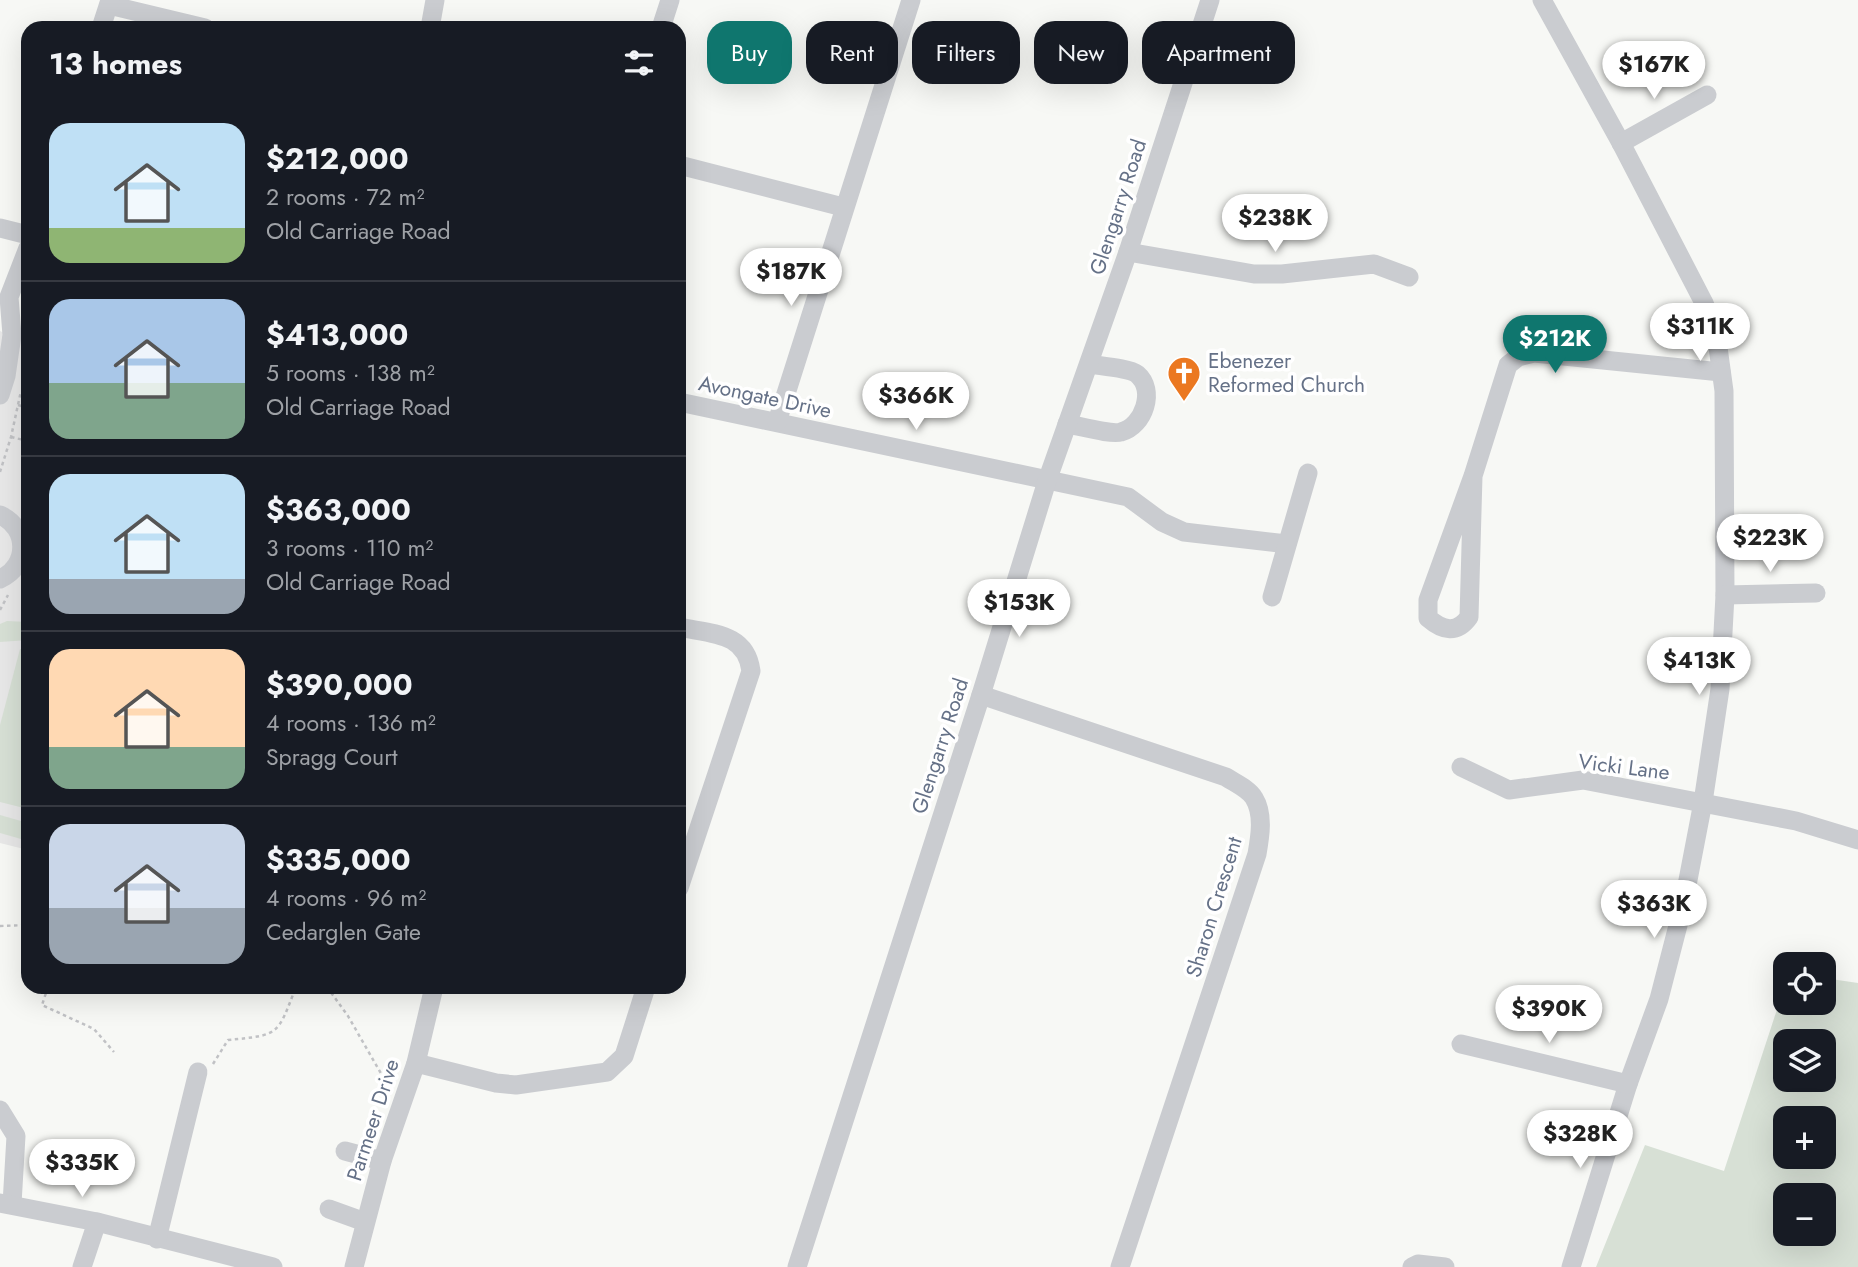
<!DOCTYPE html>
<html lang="en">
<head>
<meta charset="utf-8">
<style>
	:root { --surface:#171b24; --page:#20242c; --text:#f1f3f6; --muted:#9ea1a6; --line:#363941; --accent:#0f766e }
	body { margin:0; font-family:Jost,sans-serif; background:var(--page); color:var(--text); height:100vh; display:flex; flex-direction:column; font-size:26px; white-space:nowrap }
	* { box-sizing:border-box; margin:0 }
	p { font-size:23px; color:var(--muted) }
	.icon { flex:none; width:38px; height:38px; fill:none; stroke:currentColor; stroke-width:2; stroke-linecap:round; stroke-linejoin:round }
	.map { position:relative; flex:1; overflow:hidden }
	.sheet { position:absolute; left:21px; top:21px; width:665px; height:973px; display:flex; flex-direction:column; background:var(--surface); border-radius:21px; box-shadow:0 7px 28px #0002 }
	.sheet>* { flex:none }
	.top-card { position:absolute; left:707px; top:21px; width:665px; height:63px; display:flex; gap:14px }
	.buttons { position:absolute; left:1773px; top:952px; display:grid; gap:14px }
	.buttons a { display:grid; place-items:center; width:63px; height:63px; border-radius:14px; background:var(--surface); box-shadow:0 7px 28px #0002; font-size:35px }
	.price { position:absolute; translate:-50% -60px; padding:0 16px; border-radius:24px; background:#fff; color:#222; font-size:23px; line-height:46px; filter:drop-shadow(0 2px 4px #0008) }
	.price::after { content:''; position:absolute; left:50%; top:42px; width:21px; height:16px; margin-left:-10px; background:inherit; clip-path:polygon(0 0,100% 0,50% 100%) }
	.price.current { background:var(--accent); color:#fff }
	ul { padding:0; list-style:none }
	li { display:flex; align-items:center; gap:21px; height:175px; padding:0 28px }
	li+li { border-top:2px solid var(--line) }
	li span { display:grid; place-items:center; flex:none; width:196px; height:140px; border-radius:21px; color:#555 }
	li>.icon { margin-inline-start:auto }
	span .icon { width:84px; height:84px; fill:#fffc; stroke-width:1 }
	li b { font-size:30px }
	h2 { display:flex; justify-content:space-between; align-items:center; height:84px; padding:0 28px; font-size:30px }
	.chip { padding:0 24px; border-radius:21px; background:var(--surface); box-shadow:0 7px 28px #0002; font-size:24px; line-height:63px }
	.chip.current { background:var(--accent); color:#fff }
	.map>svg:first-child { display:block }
	.built { fill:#e8e8e8 }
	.green { fill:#d7e0d5; fill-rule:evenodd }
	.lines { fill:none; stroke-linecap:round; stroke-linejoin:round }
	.path { stroke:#c1c2c5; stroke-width:2.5; stroke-dasharray:3.5 3.5; stroke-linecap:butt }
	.minor { stroke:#caccd0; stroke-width:19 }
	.labels { text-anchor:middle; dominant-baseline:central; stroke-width:7; stroke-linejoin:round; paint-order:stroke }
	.street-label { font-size:21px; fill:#657187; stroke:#fff }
	.poi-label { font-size:21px; fill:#657187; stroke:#fff; text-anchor:start }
</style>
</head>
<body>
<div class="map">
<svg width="1858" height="1267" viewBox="0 0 1858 1267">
	<rect width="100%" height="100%" fill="#f7f8f5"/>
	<polygon class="built" points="0,331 6,334 20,334 26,331 28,350 28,850 0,843"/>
	<g class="green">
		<polygon points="7,621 28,622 28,640 0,642 0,624"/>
		<polygon points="20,649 28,651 28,809 0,802 0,725"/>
		<polygon points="0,815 28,823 28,841 0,833"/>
		<path d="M1824 978 1858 983V1267H1596L1645 1145 1724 1171 1785 985V1003H1824ZM1824 1041V1080H1785V1041ZM1785 1118H1824V1157H1785ZM1785 1195H1824V1234H1785Z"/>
	</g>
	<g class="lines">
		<g class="path">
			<polyline points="18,405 28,408"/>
			<polyline points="27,407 28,417"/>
			<polyline points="11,437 28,441"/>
			<polyline points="0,472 11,437 21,391"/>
			<polyline points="0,610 8,595"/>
			<polyline points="0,926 28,925"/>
			<polyline points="48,987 42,1005 94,1029 114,1052"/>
			<polyline points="327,987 348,1016 387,1084 390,1086"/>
			<path d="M213 1064 228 1040C281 1035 277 1035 296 987"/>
		</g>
		<g class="minor">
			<polyline points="1542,0 1621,143 1704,303 1717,340 1724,391 1725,595 1720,689 1703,802 1683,906 1659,999 1628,1084 1571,1267"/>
			<polyline points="109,5 205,28"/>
			<polyline points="101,28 110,0"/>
			<polyline points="430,28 435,0"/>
			<polyline points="661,28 670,0"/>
			<polyline points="1621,143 1707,95"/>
			<polyline points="679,165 843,207"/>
			<polyline points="0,228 28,235"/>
			<polyline points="1128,252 1254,274 1282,274 1374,264 1409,277"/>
			<polyline points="0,395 6,376 12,335 9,297 28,248"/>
			<polyline points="679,402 1128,497 1162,522 1184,532 1287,544"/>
			<polyline points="777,422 911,0"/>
			<path d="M1067 424C1080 426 1111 435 1121 432 1144 426 1156 390 1137 374 1129 368 1100 366 1089 364"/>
			<path d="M1473 476 1469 617C1457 634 1443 631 1428 618V600L1473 476 1508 365 1518 357 1534 353 1721 372"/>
			<path d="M0 515C29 528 29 566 0 579"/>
			<polyline points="1725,595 1816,593"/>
			<polyline points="1272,597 1308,473"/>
			<path d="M679 627C711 634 746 632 751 671L679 888"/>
			<path d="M981 695 1226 777C1235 783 1249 789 1254 798 1264 814 1260 837 1257 854L1120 1267"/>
			<polyline points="1461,767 1509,790 1583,780 1796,821 1858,840"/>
			<polyline points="1461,1044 1628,1084"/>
			<polyline points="416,1063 496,1083 516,1085 607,1072 624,1056 646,987"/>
			<polyline points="0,1110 16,1136 12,1204"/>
			<polyline points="345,1151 382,1161"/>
			<polyline points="0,1203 97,1222 273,1267"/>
			<polyline points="329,1209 365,1222"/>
			<polyline points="157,1239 198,1072"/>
			<polyline points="82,1267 97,1222"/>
			<polyline points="354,1267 382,1161 416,1063 434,987"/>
			<polyline points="797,1267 981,695 1047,481 1128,252 1210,0"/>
			<polyline points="1412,1267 1418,1264 1445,1267"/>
		</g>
	</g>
	<defs>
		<symbol id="church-pin" viewBox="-11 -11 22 30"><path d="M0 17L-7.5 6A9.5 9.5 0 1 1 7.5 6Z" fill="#eb7821" stroke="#fff"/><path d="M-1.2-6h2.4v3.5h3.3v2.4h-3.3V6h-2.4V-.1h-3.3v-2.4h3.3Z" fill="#fff"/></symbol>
	</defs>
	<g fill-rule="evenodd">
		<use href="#church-pin" x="1165" y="354" width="38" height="52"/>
	</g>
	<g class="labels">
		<g class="street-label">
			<text transform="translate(1118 207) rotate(-72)">Glengarry Road</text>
			<text transform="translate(765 397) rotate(12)">Avongate Drive</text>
			<text transform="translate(940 746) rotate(-72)">Glengarry Road</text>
			<text transform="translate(1624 767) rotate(7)">Vicki Lane</text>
			<text transform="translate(1214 907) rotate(-73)">Sharon Crescent</text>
			<text transform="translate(373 1120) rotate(-72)">Parmeer Drive</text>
		</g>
		<g class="poi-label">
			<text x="1208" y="361">Ebenezer<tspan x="1208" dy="24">Reformed Church</tspan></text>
		</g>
	</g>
</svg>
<div class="buttons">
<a><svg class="icon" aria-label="locate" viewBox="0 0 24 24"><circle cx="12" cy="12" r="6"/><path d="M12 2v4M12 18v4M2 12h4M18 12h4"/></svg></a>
<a><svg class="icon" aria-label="layers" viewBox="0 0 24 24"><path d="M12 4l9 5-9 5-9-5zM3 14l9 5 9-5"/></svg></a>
<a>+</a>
<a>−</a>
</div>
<b class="price" style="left:1654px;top:101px">$167K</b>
<b class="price" style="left:1275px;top:254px">$238K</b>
<b class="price" style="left:791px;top:308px">$187K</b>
<b class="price" style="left:1700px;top:363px">$311K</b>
<b class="price current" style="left:1555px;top:375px">$212K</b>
<b class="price" style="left:916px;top:432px">$366K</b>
<b class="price" style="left:1770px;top:574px">$223K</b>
<b class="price" style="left:1019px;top:639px">$153K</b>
<b class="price" style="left:1699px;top:697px">$413K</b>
<b class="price" style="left:1654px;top:940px">$363K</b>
<b class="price" style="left:1549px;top:1045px">$390K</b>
<b class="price" style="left:1580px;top:1170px">$328K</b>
<b class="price" style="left:82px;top:1199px">$335K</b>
<div class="top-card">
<a class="chip current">Buy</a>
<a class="chip">Rent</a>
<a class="chip">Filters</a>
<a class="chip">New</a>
<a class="chip">Apartment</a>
</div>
<section class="sheet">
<h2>13 homes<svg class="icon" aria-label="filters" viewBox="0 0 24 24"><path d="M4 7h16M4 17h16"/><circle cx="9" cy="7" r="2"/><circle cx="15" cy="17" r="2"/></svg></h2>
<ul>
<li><span style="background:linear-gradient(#bfe0f5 75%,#8fb573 0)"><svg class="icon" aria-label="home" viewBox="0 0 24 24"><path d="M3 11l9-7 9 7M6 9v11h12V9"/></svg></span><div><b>$212,000</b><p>2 rooms · 72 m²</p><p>Old Carriage Road</p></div></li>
<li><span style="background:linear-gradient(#a9c7e8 60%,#7fa58c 0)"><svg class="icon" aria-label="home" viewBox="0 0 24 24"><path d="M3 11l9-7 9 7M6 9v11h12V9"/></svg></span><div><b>$413,000</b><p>5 rooms · 138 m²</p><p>Old Carriage Road</p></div></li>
<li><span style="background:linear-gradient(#bfe0f5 75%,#9aa5b1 0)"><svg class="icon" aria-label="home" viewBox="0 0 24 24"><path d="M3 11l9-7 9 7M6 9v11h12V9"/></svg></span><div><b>$363,000</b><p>3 rooms · 110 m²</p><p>Old Carriage Road</p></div></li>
<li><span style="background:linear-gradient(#ffd9b3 70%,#7fa58c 0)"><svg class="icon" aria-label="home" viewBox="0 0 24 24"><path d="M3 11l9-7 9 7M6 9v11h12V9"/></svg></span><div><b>$390,000</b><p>4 rooms · 136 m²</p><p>Spragg Court</p></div></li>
<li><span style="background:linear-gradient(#c9d6e8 60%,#9aa5b1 0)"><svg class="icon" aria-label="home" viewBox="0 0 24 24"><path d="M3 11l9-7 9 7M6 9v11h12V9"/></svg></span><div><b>$335,000</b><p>4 rooms · 96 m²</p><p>Cedarglen Gate</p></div></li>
</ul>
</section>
</div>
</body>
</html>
